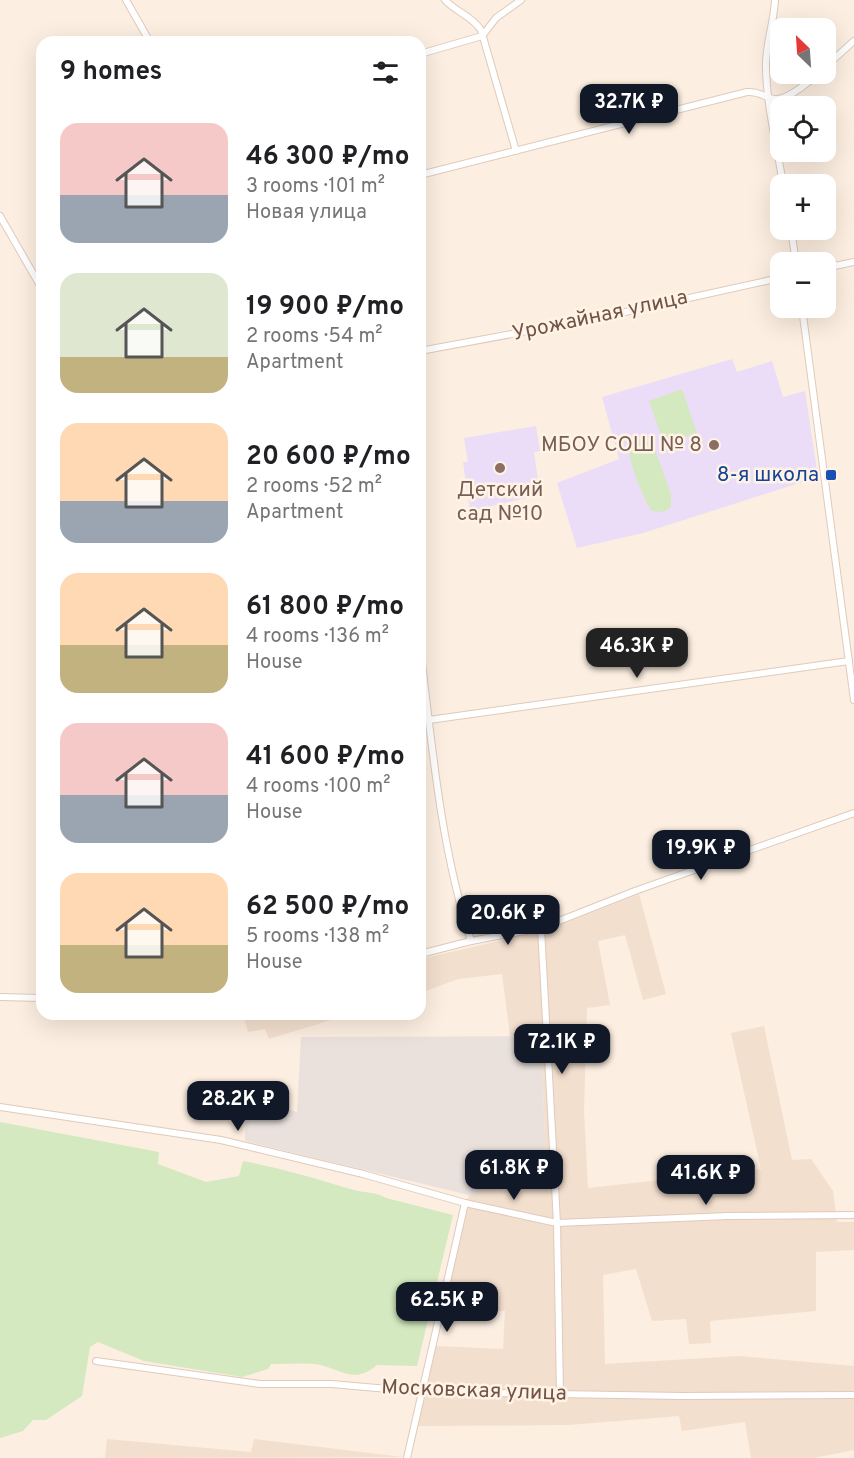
<!DOCTYPE html>
<html lang="en">
<head>
<meta charset="utf-8">
<style>
	:root { --surface:#fff; --page:#f6f6f6; --text:#202124; --muted:#757577; --accent:#111827 }
	body { margin:0; font-family:Overpass,sans-serif; background:var(--page); color:var(--text); height:100vh; display:flex; flex-direction:column; font-size:22px; white-space:nowrap }
	* { box-sizing:border-box; margin:0 }
	p { font-size:20px; color:var(--muted) }
	.icon { flex:none; width:33px; height:33px; fill:none; stroke:currentColor; stroke-width:2; stroke-linecap:round; stroke-linejoin:round }
	.map { position:relative; flex:1; overflow:hidden }
	.details { position:absolute; left:36px; top:36px; width:390px; height:984px; display:flex; flex-direction:column; background:var(--surface); border-radius:18px; box-shadow:0 6px 24px #0002 }
	.details>* { flex:none }
	.needle { width:39px; rotate:335deg }
	.tools { position:absolute; left:770px; top:18px; display:grid; gap:12px }
	.tools a { display:grid; place-items:center; width:66px; height:66px; border-radius:12px; background:var(--surface); box-shadow:0 6px 24px #0002; font-size:30px }
	.price { position:absolute; translate:-50% -51px; padding:0 14px; border-radius:12px; background:var(--accent); color:#fff; font-size:20px; line-height:39px; filter:drop-shadow(0 2px 3px #0008) }
	.price::after { content:''; position:absolute; left:50%; top:36px; width:18px; height:14px; margin-left:-9px; background:inherit; clip-path:polygon(0 0,100% 0,50% 100%) }
	.price.on { background:#222; color:#fff }
	ul { padding:0; list-style:none }
	li { display:flex; align-items:center; gap:18px; height:150px; padding:0 24px }
	li span { display:grid; place-items:center; flex:none; width:168px; height:120px; border-radius:18px; color:#555 }
	li>.icon { margin-inline-start:auto }
	span .icon { width:72px; height:72px; fill:#fffc; stroke-width:1 }
	li b { font-size:26px }
	h2 { display:flex; justify-content:space-between; align-items:center; height:72px; padding:0 24px; font-size:26px }
	.map>svg:first-child { display:block }
	.residential { fill:#f3dfce }
	.industrial { fill:#eae1dc }
	.education { fill:#ebddf8 }
	.green { fill:#d4e9bf }
	.lines { fill:none; stroke-linecap:round; stroke-linejoin:round }
	.minor-casing { stroke:#e0cabc; stroke-width:8 }
	.minor { stroke:#fff; stroke-width:6 }
	.education-dot { fill:#8d6e63; stroke:#fff3e6; stroke-width:2 }
	.transit-dot { fill:#1a4fb4; stroke:#fff3e6; stroke-width:2 }
	.labels { text-anchor:middle; dominant-baseline:central; stroke-width:5; stroke-linejoin:round; paint-order:stroke }
	.street-label { font-size:21px; fill:#725348; stroke:#fff3e6 }
	.education-label { font-size:21px; fill:#785e54; stroke:#fff3e6; text-anchor:end }
	.transit-label { font-size:21px; fill:#164399; stroke:#fff3e6; text-anchor:end }
</style>
</head>
<body>
<div class="map">
<svg width="854" height="1458" viewBox="0 0 854 1458">
	<rect width="100%" height="100%" fill="#fceee0"/>
	<g class="residential">
		<polygon points="639,894 666,994 643,1000 625,935 598,941 610,1005 587,1008 584,1111 588,1188 761,1169 731,1033 764,1026 792,1160 811,1159 833,1191 837,1222 854,1222 854,1250 816,1252 816,1311 710,1321 711,1343 689,1344 686,1319 652,1321 636,1269 603,1275 605,1364 739,1356 854,1366 854,1450 814,1458 751,1458 745,1422 682,1431 679,1416 569,1425 417,1426 435,1346 503,1349 505,1311 443,1312 469,1195 477,1196 483,1161 546,1163 541,1036 510,1036 502,974 458,979 420,993 420,959 547,930"/>
		<polygon points="243,1014 351,1014 269,1039 265,1029 248,1032"/>
		<polygon points="107,1439 251,1452 254,1439 403,1457 105,1458"/>
	</g>
	<polygon class="industrial" points="541,1036 546,1164 483,1161 477,1197 245,1141 246,1099 297,1112 301,1037"/>
	<g class="education">
		<polygon points="732,359 737,372 772,361 783,397 805,391 818,477 643,533 577,548 557,483 619,459 602,397"/>
		<polygon points="536,426 540,451 534,452 540,495 470,511 463,462 468,462 464,438"/>
	</g>
	<g class="green">
		<polygon points="682,389 697,433 664,444 649,401"/>
		<path d="M645 439 654 446 671 495V507L664 512 652 511C645 503 627 459 630 449 632 442 638 440 645 439Z"/>
		<path d="M0 1122 159 1152 158 1164 206 1182 239 1176 243 1161C281 1168 317 1179 354 1190 366 1193 376 1192 386 1198L453 1215 417 1366 377 1365C353 1386 339 1367 315 1364 301 1363 286 1364 271 1364L268 1369 242 1377 144 1361 98 1342 90 1347 82 1396 46 1420H33L23 1431 0 1438Z"/>
	</g>
	<g class="lines">
		<defs>
			<g id="minor">
				<polyline points="126,0 150,42"/>
				<path d="M445 0C456 12 472 16 481 30L516 151"/>
				<path d="M775 0C774 22 766 43 766 65 766 103 777 146 783 184"/>
				<polyline points="420,54 482,36 496,18 521,0"/>
				<polyline points="825,67 854,41"/>
				<path d="M420 175 747 92C762 91 765 99 776 99 787 100 810 81 818 74"/>
				<polyline points="0,216 42,289"/>
				<polyline points="791,230 796,262"/>
				<polyline points="825,268 854,262"/>
				<polyline points="802,308 854,700"/>
				<polyline points="420,351 598,318 780,278"/>
				<path d="M420 646C432 745 440 845 471 941"/>
				<polyline points="429,720 849,661"/>
				<polyline points="541,928 557,1223 560,1394"/>
				<polyline points="420,954 471,941 541,928 635,891 854,813"/>
				<polyline points="0,997 42,998"/>
				<polyline points="0,1107 221,1140 363,1174 465,1203 557,1223 728,1216 854,1215"/>
				<polyline points="96,1361 260,1384 332,1384 421,1392 682,1396 854,1395"/>
				<polyline points="407,1458 465,1203"/>
			</g>
		</defs>
		<use href="#minor" class="minor-casing"/>
		<use href="#minor" class="minor"/>
	</g>
	<g class="education-dot">
		<circle cx="714" cy="445" r="6"/>
		<circle cx="500" cy="468" r="6"/>
	</g>
	<rect class="transit-dot" x="825" y="469" width="12" height="12" rx="3"/>
	<g class="labels">
		<g class="street-label">
			<text transform="translate(600 316) rotate(-12)">Урожайная улица</text>
			<text transform="translate(474 1391) rotate(2)">Московская улица</text>
		</g>
		<g class="education-label">
			<text x="702" y="445">МБОУ СОШ № 8</text>
			<text x="500" y="490" text-anchor="middle">Детский<tspan x="500" dy="24">сад №10</tspan></text>
		</g>
		<g class="transit-label">
			<text x="819" y="475">8-я школа</text>
		</g>
	</g>
</svg>
<div class="tools">
<a><svg class="needle" viewBox="-14 -14 28 28"><path d="M0-13l5 13h-10z" fill="#e53935"/><path d="M0 13l5-13h-10z" fill="#757577"/></svg></a>
<a><svg class="icon" aria-label="locate" viewBox="0 0 24 24"><circle cx="12" cy="12" r="6"/><path d="M12 2v4M12 18v4M2 12h4M18 12h4"/></svg></a>
<a>+</a>
<a>−</a>
</div>
<b class="price" style="left:629px;top:135px">32.7K ₽</b>
<b class="price on" style="left:637px;top:679px">46.3K ₽</b>
<b class="price" style="left:701px;top:881px">19.9K ₽</b>
<b class="price" style="left:508px;top:946px">20.6K ₽</b>
<b class="price" style="left:562px;top:1075px">72.1K ₽</b>
<b class="price" style="left:238px;top:1132px">28.2K ₽</b>
<b class="price" style="left:514px;top:1201px">61.8K ₽</b>
<b class="price" style="left:706px;top:1206px">41.6K ₽</b>
<b class="price" style="left:447px;top:1333px">62.5K ₽</b>
<section class="details">
<h2>9 homes<svg class="icon" aria-label="filters" viewBox="0 0 24 24"><path d="M4 7h16M4 17h16"/><circle cx="9" cy="7" r="2"/><circle cx="15" cy="17" r="2"/></svg></h2>
<ul>
<li><span style="background:linear-gradient(#f6c9c9 60%,#9aa5b1 0)"><svg class="icon" aria-label="home" viewBox="0 0 24 24"><path d="M3 11l9-7 9 7M6 9v11h12V9"/></svg></span><div><b>46 300 ₽/mo</b><p>3 rooms · 101 m²</p><p>Новая улица</p></div></li>
<li><span style="background:linear-gradient(#dfe7d0 70%,#c2b280 0)"><svg class="icon" aria-label="home" viewBox="0 0 24 24"><path d="M3 11l9-7 9 7M6 9v11h12V9"/></svg></span><div><b>19 900 ₽/mo</b><p>2 rooms · 54 m²</p><p>Apartment</p></div></li>
<li><span style="background:linear-gradient(#ffd9b3 65%,#9aa5b1 0)"><svg class="icon" aria-label="home" viewBox="0 0 24 24"><path d="M3 11l9-7 9 7M6 9v11h12V9"/></svg></span><div><b>20 600 ₽/mo</b><p>2 rooms · 52 m²</p><p>Apartment</p></div></li>
<li><span style="background:linear-gradient(#ffd9b3 60%,#c2b280 0)"><svg class="icon" aria-label="home" viewBox="0 0 24 24"><path d="M3 11l9-7 9 7M6 9v11h12V9"/></svg></span><div><b>61 800 ₽/mo</b><p>4 rooms · 136 m²</p><p>House</p></div></li>
<li><span style="background:linear-gradient(#f6c9c9 60%,#9aa5b1 0)"><svg class="icon" aria-label="home" viewBox="0 0 24 24"><path d="M3 11l9-7 9 7M6 9v11h12V9"/></svg></span><div><b>41 600 ₽/mo</b><p>4 rooms · 100 m²</p><p>House</p></div></li>
<li><span style="background:linear-gradient(#ffd9b3 60%,#c2b280 0)"><svg class="icon" aria-label="home" viewBox="0 0 24 24"><path d="M3 11l9-7 9 7M6 9v11h12V9"/></svg></span><div><b>62 500 ₽/mo</b><p>5 rooms · 138 m²</p><p>House</p></div></li>
</ul>
</section>
</div>
</body>
</html>
